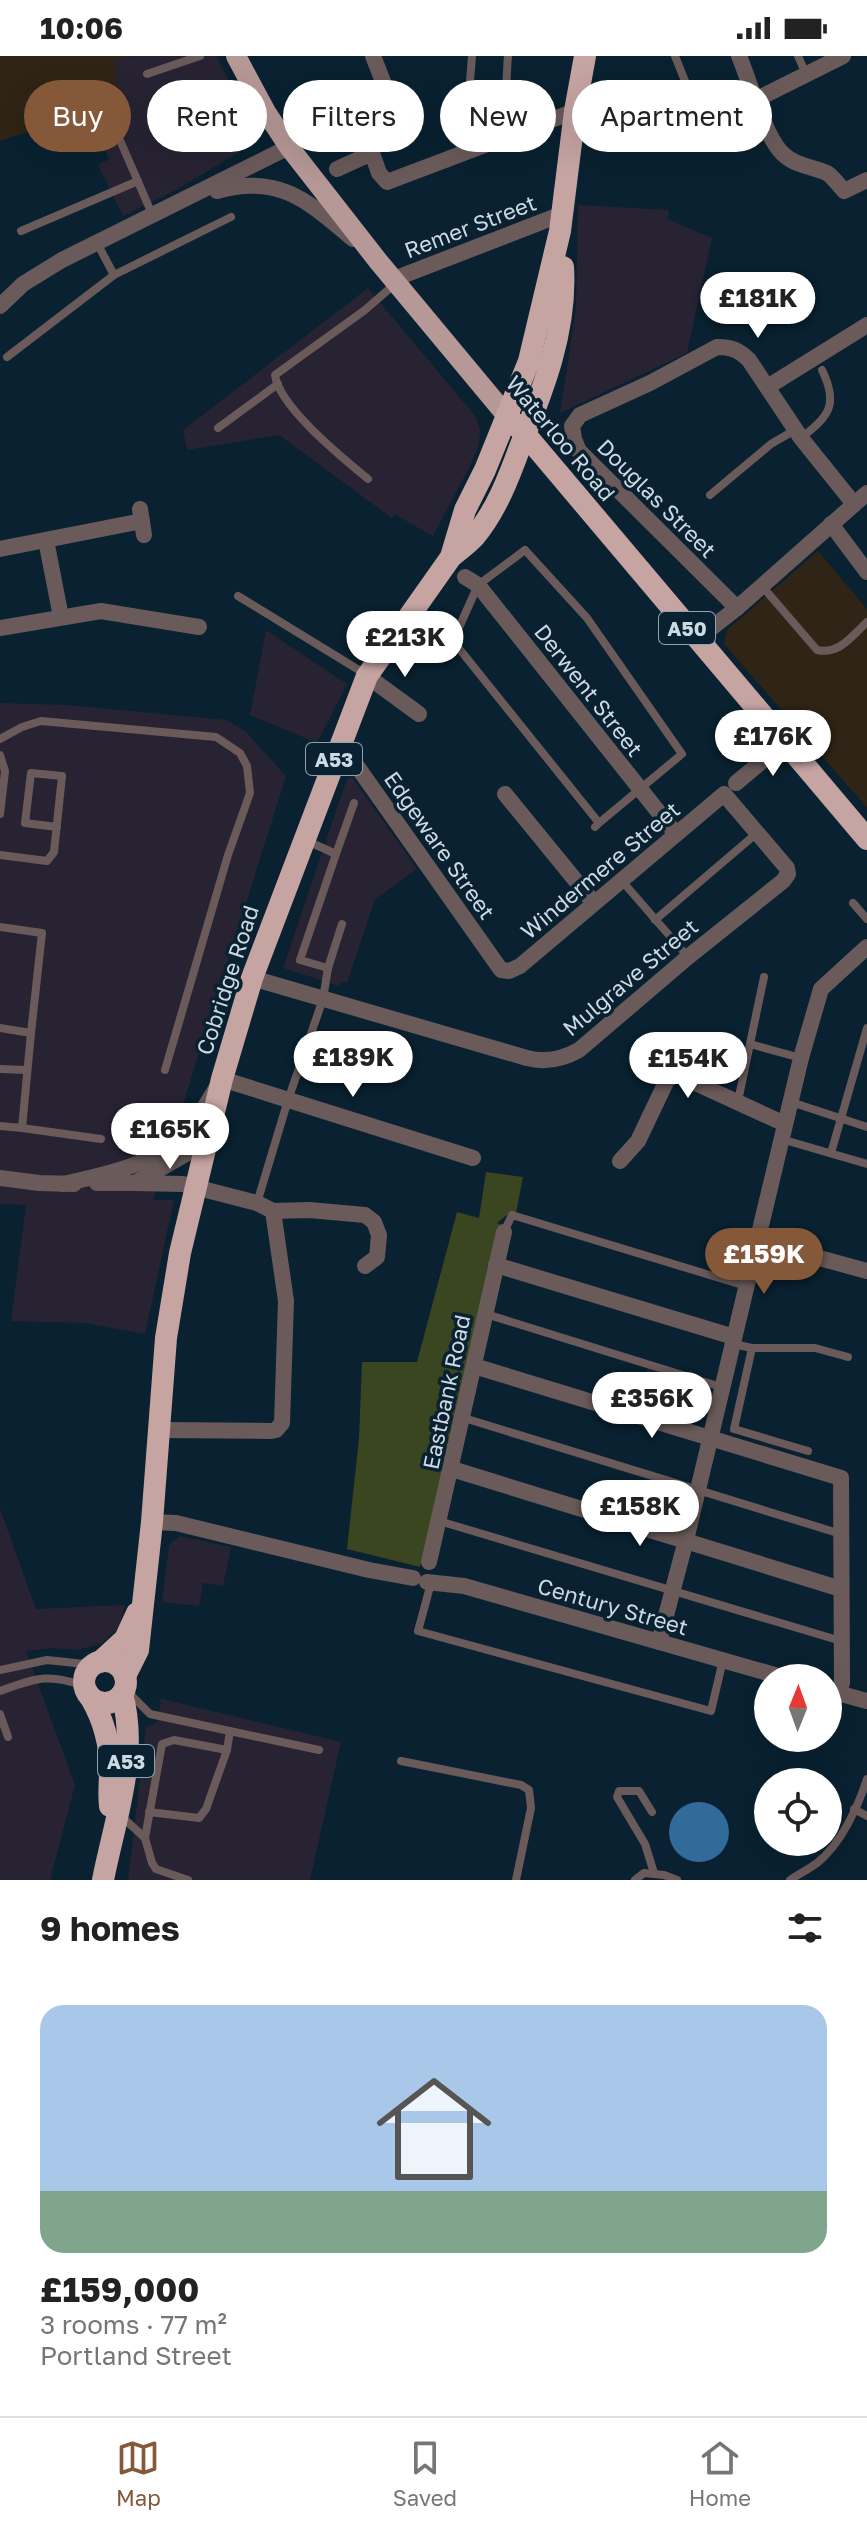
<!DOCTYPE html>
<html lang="en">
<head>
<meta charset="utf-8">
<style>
	:root { --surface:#fff; --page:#f6f6f6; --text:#222; --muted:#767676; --line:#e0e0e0; --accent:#85583a }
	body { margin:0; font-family:"Golos Text",sans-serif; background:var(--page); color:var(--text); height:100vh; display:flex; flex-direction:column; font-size:30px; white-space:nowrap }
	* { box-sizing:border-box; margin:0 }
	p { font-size:26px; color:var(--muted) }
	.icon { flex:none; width:44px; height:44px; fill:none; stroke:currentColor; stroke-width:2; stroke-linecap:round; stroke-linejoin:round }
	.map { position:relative; height:1824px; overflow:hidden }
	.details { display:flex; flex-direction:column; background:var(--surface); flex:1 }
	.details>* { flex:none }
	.top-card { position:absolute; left:24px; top:24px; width:820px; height:72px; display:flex; gap:16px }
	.needle { width:52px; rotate:1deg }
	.fabs { position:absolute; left:754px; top:1608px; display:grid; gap:16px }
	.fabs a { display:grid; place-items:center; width:88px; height:88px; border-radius:50%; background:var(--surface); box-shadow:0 8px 32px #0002; font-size:40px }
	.price { position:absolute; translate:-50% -68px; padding:0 18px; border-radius:28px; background:#fff; color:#222; font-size:26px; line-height:52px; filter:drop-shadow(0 2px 4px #0008) }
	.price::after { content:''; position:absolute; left:50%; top:48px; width:24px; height:18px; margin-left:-12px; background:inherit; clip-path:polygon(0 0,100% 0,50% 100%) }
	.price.on { background:var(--accent); color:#fff }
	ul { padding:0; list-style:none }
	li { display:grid; align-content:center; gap:16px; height:424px; padding:0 40px }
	li span { display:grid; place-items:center; height:248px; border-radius:24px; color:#555 }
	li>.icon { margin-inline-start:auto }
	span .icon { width:144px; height:144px; fill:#fffc; stroke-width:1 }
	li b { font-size:34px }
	h2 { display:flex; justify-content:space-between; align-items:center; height:96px; padding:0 40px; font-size:34px }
	.pill { padding:0 28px; border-radius:36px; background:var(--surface); box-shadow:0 8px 32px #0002; font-size:28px; line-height:72px }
	.pill.on { background:var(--accent); color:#fff }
	.status { display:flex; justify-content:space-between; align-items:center; height:56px; padding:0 40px; background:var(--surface); direction:ltr }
	.status svg { height:22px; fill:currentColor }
	.tabs { display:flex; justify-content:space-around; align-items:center; height:112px; border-top:2px solid var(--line); background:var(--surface); font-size:22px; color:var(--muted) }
	.tabs a { display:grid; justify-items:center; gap:4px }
	.tabs .on { color:var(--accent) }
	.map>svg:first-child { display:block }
	.commercial { fill:#272333 }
	.education { fill:#2f2415 }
	.green { fill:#394620 }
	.water { fill:#316b99 }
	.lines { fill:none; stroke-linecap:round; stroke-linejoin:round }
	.service { stroke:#6a5b5a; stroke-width:8 }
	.minor { stroke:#6a5b5a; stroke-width:16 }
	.primary { stroke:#b69896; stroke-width:20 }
	.trunk { stroke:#c5a4a2; stroke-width:22 }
	.labels { text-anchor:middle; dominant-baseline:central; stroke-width:7; stroke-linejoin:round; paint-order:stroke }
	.shield { fill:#092130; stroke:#92a2ae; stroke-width:2 }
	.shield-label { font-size:20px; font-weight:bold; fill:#ccdae4 }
	.street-label { font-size:22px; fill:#ccdae4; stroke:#092130 }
</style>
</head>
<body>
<div class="status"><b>10:06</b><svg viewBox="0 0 49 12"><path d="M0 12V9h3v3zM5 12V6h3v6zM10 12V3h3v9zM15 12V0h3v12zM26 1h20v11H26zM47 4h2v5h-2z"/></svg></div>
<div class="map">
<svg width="867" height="1824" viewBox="0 0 867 1824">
	<rect width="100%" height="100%" fill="#092130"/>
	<g class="commercial">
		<polygon points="140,0 216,0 250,65 242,82 244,93 178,133 123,160 98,109 109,103 87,56 119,45 114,3"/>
		<polygon points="578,149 669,154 668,163 712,182 687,297 560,357 576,251"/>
		<polygon points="368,232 476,361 480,375 479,389 469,412 433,480 394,458 392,462 279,379 187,394 183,374"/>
		<polygon points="266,574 347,628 317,687 250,659"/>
		<polygon points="0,647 66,649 226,664 245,675 286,720 153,1144 174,1144 145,1278 84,1267 11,1265 26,1149 0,1148"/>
		<polygon points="352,721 417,813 375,843 347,927 342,925 339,930 283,912 347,723"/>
		<polygon points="648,1311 682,1322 677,1335 705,1344 698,1367 636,1348"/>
		<polygon points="0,1453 36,1553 125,1549 119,1572 101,1588 76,1594 51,1592 26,1595 75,1729 50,1824 0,1824"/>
		<polygon points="180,1480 231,1491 223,1530 203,1527 199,1550 162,1546 169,1489"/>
		<polygon points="158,1642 341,1686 310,1824 128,1824 146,1671 157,1666 161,1646"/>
	</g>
	<g class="education">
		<polygon points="0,0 140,0 114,3 119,45 0,85"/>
		<polygon points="818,495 867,553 867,752 724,588 727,574"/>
	</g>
	<polygon class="green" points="486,1116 523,1121 516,1157 511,1156 497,1167 503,1170 420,1511 347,1493 359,1382 362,1306 417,1306 457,1156 479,1162"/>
	<circle class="water" cx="699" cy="1776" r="30"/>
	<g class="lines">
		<g class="service">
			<path d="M472 0 468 50 472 57C512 64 505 28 508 0"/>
			<polyline points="675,0 691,40"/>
			<polyline points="798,0 806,18"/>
			<polyline points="147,18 200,0"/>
			<polyline points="113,68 152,158"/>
			<polyline points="21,175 138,125"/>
			<polyline points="97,187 114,219"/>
			<polyline points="7,301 114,219 231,161"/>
			<polyline points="218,372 278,328"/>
			<path d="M801 382C829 360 839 349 822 314"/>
			<path d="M368 423C344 403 279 351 275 319L365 254 396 227"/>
			<polyline points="710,439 771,388 795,374"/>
			<path d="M762 530 817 594C839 599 852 580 867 566"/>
			<polyline points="238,540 367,619"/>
			<polyline points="0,683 22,671 41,665 216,681 240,697 247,710 250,737 228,799 165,1014"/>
			<polyline points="0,699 5,715 0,758"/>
			<polyline points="595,771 599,767 682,698 587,562 525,494 478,529 453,585 599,767"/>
			<polyline points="305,784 336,798 300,904 328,912"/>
			<polyline points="336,798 354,747"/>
			<polyline points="0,799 47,805 54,796 62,720 31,717 25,767 57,771"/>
			<polyline points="622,825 688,901"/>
			<polyline points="853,847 867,863"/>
			<polyline points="655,864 757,777"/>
			<polyline points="0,871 42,877 31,977 0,972"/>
			<polyline points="31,977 22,1072 101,1083"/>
			<polyline points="750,988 801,1002"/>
			<polyline points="0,1013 27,1014"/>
			<polyline points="738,1045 764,921"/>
			<polyline points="791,1046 867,1071"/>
			<polyline points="0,1070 22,1072"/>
			<polyline points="781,1083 867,1108"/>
			<polyline points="831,1097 867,972"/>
			<polyline points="257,1147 288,1044 323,943 328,912 342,868"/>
			<polyline points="504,1176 512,1159 746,1230"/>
			<polyline points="486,1258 721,1331"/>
			<polyline points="733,1288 752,1292 815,1292 848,1301"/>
			<polyline points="752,1292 734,1373 808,1395"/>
			<polyline points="464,1362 841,1478"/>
			<polyline points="439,1465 841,1585"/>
			<polyline points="431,1527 418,1575 711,1655 723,1604"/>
			<polyline points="0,1614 47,1604 94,1609"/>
			<path d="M0 1635C37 1622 47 1617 85 1630"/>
			<polyline points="128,1636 150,1658 319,1694"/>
			<polyline points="0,1658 8,1681"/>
			<polyline points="401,1705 521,1729 529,1734 531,1752 516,1824"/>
			<polyline points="854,1753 867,1760"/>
			<polyline points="149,1756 199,1762 206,1753 227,1694"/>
			<polyline points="652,1756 639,1735 619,1735 617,1741 645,1788 654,1817"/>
			<polyline points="121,1760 145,1782 152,1807 156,1813 188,1824"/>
			<polyline points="145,1782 162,1688 174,1684 227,1694 230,1675"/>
			<polyline points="635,1824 644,1817 664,1819 677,1824"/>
			<path d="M790 1824C799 1818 809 1813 817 1807 841 1788 858 1751 867 1723"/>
		</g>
		<g class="minor">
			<path d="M739 0C750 26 764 78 782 97 795 110 811 110 827 117 833 121 839 129 844 135L867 124"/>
			<polyline points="757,43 843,0"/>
			<polyline points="372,97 361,72 365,66 395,56 373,0"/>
			<polyline points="337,113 372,97 379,117 387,126 575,55"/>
			<path d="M217 135C279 117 309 146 353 183"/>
			<polyline points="394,223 562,158"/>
			<polyline points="0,250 23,228 62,204 289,91"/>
			<polyline points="769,330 867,269"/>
			<polyline points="140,453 144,479"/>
			<polyline points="831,468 867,516"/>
			<polyline points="46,484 61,561"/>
			<polyline points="0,493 142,465"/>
			<polyline points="465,521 478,529 676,778"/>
			<polyline points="737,552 867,437"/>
			<polyline points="0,572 101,555 199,571"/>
			<path d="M696 584 737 552 579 395 574 383 572 370 580 359 650 327 717 291C731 291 739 294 749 304L801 382 854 448"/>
			<polyline points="367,620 419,658"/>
			<polyline points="736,727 785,686"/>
			<polyline points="505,738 594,847"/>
			<path d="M252 922 527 1002C546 1007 563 1003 579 994L688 901 783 825 788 818 787 812 724 738 520 910 509 915 501 914 354 706 336 699"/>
			<polyline points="620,1105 638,1085 667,1024 676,1018 785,1068"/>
			<polyline points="0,1122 39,1127 74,1128"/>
			<polyline points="97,1127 135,1127 205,1087"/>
			<polyline points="135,1127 183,1128 257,1147 273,1155 309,1154 365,1159 374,1166 379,1179 377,1201 365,1210"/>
			<path d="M63 1128C108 1118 161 1108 192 1070 203 1056 212 1038 222 1023L473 1102"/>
			<polyline points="757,1185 867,1215"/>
			<polyline points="496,1209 734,1281"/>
			<polyline points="474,1310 841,1422 842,1627 838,1637"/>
			<polyline points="159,1374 271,1375 276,1374 282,1367 286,1245 273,1155"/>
			<polyline points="452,1413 841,1533"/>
			<polyline points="152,1466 176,1467 369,1514 413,1522"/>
			<polyline points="429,1506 504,1176"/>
			<polyline points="427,1526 464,1530 785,1622"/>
			<polyline points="659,1586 686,1484 801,1002 821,933 867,891"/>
			<polyline points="830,1635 867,1645"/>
		</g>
		<polyline class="primary" points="236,0 266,56 289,91 378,205 507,360"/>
		<g class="trunk">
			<polyline points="507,360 525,378 867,783"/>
			<path d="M452 500C459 494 469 487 475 480 496 455 509 421 520 391 543 334 567 274 563 211"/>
			<circle cx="105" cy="1626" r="21"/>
			<polyline points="100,1606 125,1583 137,1557"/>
			<polyline points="125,1620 138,1594 152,1466 166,1282 180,1197 222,1023 252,922 367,620 451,501 465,454 485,414 529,305 560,175 575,55 585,0"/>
			<path d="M87 1636C101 1657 108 1679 110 1704 111 1719 108 1735 110 1750"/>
			<path d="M103 1824C115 1763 139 1699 122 1638"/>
		</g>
	</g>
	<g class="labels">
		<g class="shield">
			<rect x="659" y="556" width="56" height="32" rx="6"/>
			<rect x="306" y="687" width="56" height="32" rx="6"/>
			<rect x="98" y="1689" width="56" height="32" rx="6"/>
		</g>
		<g class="shield-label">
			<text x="687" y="572">A50</text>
			<text x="334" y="703">A53</text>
			<text x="126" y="1705">A53</text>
		</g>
		<g class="street-label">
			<text transform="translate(470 170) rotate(-21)">Remer Street</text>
			<text transform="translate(561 382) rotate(50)">Waterloo Road</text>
			<text transform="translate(657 442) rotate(45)">Douglas Street</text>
			<text transform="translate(589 634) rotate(52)">Derwent Street</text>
			<text transform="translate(440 789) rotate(55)">Edgeware Street</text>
			<text transform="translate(600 814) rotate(-40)">Windermere Street</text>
			<text transform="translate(630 921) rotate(-40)">Mulgrave Street</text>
			<text transform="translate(227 924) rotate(-72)">Cobridge Road</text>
			<text transform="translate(446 1336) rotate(-78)">Eastbank Road</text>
			<text transform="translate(613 1550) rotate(16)">Century Street</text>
		</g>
	</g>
</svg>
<div class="fabs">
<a><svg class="needle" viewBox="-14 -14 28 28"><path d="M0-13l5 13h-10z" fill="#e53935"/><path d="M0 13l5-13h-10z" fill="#767676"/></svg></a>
<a><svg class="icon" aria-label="locate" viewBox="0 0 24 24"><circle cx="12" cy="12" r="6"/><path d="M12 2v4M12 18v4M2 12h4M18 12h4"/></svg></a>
</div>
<b class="price" style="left:758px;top:284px">£181K</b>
<b class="price" style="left:405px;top:623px">£213K</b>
<b class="price" style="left:773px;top:722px">£176K</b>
<b class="price" style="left:353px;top:1043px">£189K</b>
<b class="price" style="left:688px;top:1044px">£154K</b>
<b class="price" style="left:170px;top:1115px">£165K</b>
<b class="price on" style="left:764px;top:1240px">£159K</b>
<b class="price" style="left:652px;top:1384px">£356K</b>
<b class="price" style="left:640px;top:1492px">£158K</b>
<div class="top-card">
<a class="pill on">Buy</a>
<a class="pill">Rent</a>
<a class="pill">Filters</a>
<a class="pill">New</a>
<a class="pill">Apartment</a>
</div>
</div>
<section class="details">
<h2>9 homes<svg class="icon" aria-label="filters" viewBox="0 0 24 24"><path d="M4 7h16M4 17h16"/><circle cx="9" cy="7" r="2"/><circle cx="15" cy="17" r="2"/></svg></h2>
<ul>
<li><span style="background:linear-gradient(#a9c7e8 75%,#7fa58c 0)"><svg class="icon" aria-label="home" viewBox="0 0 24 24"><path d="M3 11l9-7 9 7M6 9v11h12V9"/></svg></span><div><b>£159,000</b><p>3 rooms · 77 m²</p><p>Portland Street</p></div></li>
</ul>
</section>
<nav class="tabs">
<a class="on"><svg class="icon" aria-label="map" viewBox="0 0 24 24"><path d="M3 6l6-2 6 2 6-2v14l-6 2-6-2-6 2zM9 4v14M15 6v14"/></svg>Map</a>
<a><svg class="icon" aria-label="saved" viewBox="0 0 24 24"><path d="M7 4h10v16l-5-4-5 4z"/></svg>Saved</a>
<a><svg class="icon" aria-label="home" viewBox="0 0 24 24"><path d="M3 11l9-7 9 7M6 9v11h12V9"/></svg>Home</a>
</nav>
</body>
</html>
